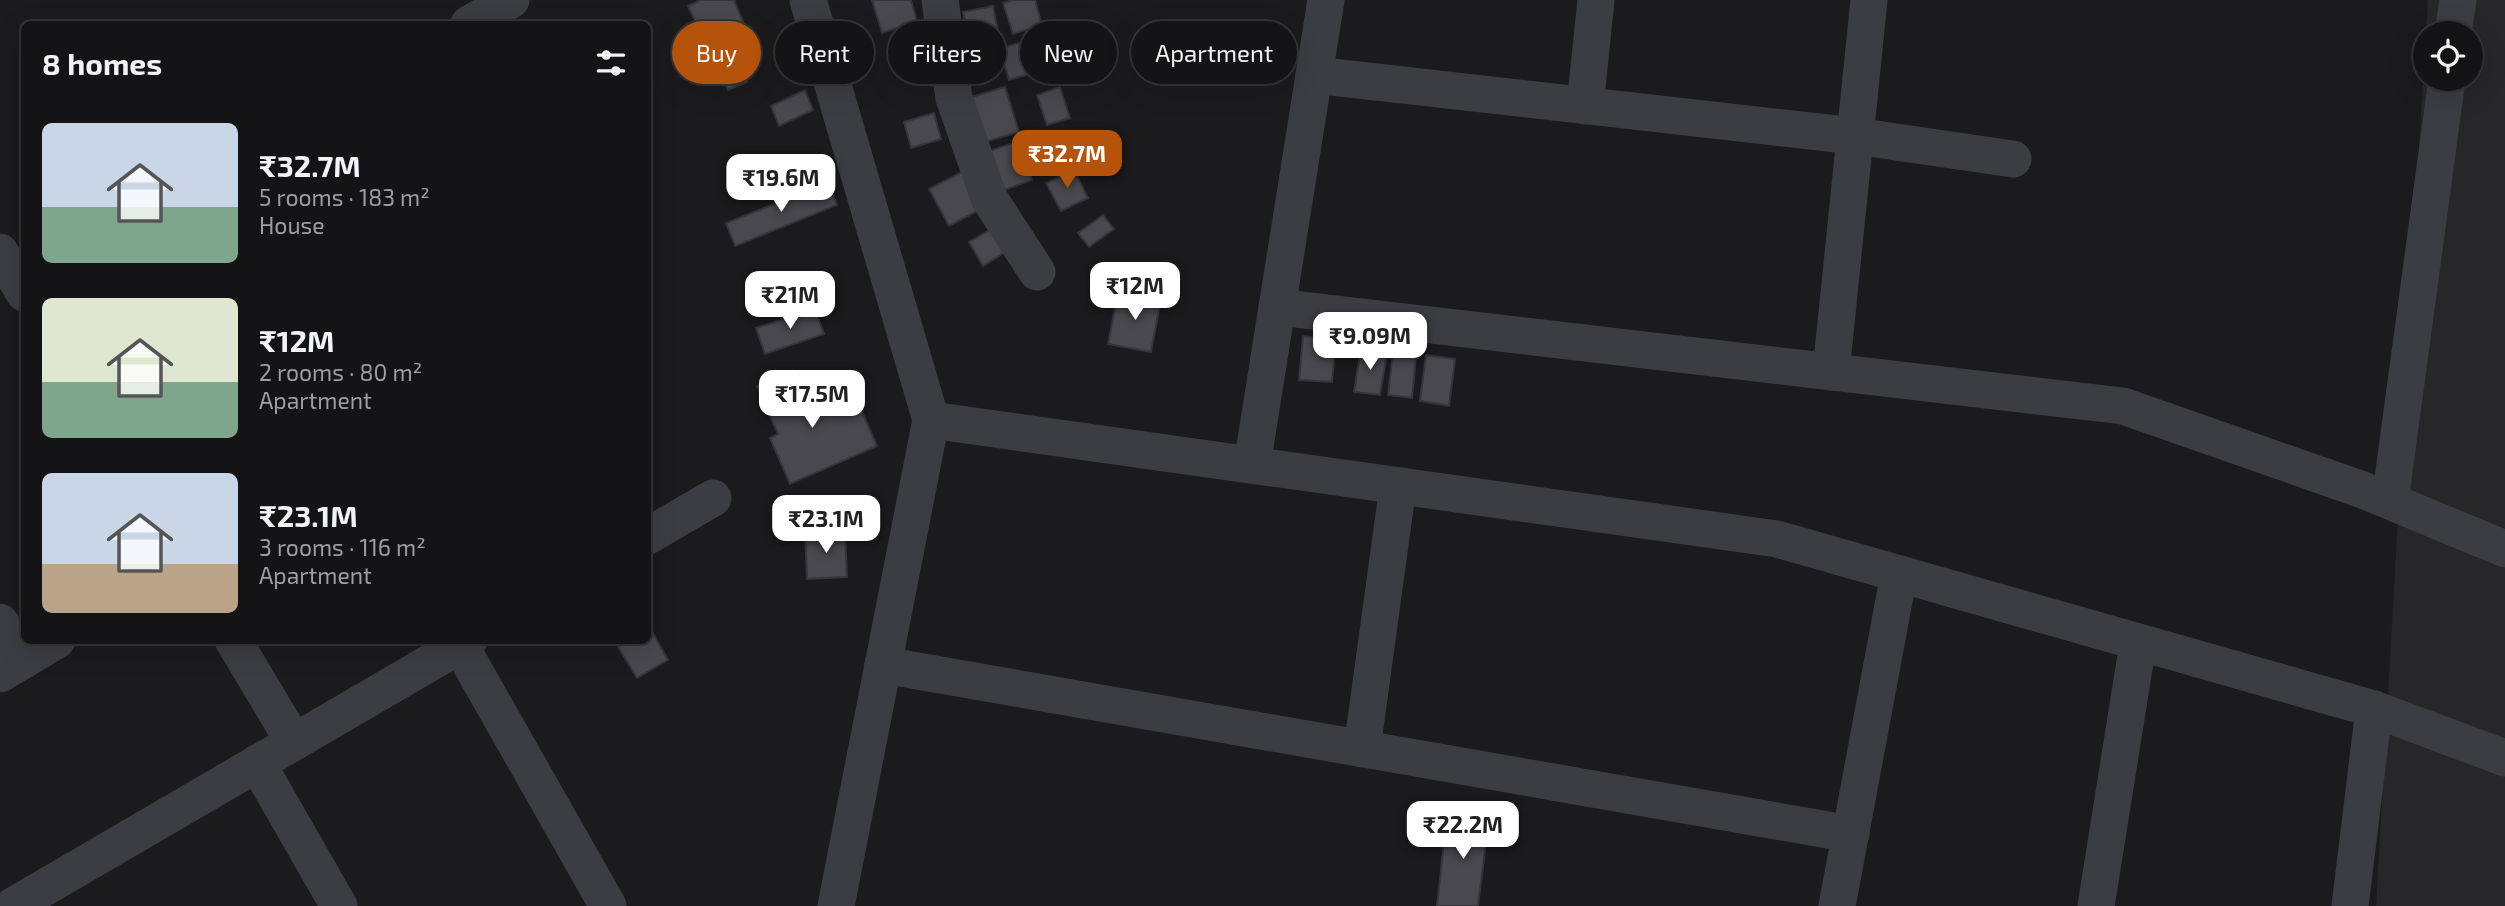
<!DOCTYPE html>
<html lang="en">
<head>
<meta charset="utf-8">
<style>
	:root { --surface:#141416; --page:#212123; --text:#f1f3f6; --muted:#9d9ea1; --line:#333335; --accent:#b45309 }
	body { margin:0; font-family:"Exo 2",sans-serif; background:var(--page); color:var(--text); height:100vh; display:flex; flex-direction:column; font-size:26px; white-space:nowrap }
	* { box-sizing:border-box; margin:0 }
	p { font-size:23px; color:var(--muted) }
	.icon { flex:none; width:38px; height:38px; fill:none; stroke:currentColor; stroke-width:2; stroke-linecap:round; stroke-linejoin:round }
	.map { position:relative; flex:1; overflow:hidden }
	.side { position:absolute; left:21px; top:21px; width:630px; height:623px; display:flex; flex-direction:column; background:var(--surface); border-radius:10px; box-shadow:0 7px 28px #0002,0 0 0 2px var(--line) }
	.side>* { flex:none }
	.top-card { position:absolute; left:672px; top:21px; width:665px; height:63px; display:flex; gap:14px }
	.controls { position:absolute; left:2413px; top:21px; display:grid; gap:14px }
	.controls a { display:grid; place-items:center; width:70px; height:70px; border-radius:50%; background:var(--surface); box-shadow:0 7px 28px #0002,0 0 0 2px var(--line); font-size:35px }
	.price { position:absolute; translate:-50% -60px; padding:0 16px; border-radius:14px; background:#fff; color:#222; font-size:23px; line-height:46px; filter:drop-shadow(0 2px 4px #0008) }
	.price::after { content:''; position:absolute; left:50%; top:42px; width:21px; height:16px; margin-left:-10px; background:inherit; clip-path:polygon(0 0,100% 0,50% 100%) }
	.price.active { background:var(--accent); color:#fff }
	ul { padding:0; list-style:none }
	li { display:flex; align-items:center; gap:21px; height:175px; padding:0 21px }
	li span { display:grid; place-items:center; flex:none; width:196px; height:140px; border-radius:10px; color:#555 }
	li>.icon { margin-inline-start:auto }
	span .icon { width:84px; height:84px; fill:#fffc; stroke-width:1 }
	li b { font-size:30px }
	h2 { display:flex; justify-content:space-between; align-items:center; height:84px; padding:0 21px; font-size:30px }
	.chip { padding:0 24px; border-radius:32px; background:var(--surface); box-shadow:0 7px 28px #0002,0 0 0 2px var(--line); font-size:24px; line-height:63px }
	.chip.active { background:var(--accent); color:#fff }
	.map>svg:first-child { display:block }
	.built { fill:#27272a }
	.building { fill:#48484d; stroke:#353539; stroke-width:2 }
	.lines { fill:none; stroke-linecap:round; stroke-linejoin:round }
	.minor { stroke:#3c3d42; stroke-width:37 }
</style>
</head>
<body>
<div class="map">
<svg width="2505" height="906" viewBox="0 0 2505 906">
	<rect width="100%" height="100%" fill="#1b1b1d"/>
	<polygon class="built" points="2428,0 2505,0 2505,906 2376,906 2425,44 2426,79 2471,79 2471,33 2426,33"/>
	<g class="building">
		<polygon points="701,0 734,0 744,24 704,41 688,6"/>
		<polygon points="872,0 911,0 917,21 882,33"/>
		<polygon points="1013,0 1035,0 1042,25 1013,34 1003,3"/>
		<polygon points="993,6 1001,46 971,52 963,12"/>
		<polygon points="1041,36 1051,67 1009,80 1000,49"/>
		<polygon points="732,45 747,82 728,90 712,54"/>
		<polygon points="1005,87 1019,132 981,143 968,98"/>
		<polygon points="1060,87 1070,118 1047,125 1037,95"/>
		<polygon points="805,90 813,110 779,126 771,106"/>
		<polygon points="934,113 941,139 911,148 904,122"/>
		<polygon points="1018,141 1032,180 998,192 984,153"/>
		<polygon points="1074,170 1088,198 1061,211 1046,183"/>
		<polygon points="962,172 981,209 949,226 929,189"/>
		<polygon points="828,183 837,205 735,246 726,223"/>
		<polygon points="1103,215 1114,229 1089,247 1078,233"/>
		<polygon points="991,229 1005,252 983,266 969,242"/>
		<polygon points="1118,292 1161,299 1151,352 1108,344"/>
		<polygon points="815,309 824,334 765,354 756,328"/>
		<polygon points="1303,336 1336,339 1332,382 1299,380"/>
		<polygon points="1394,343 1417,346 1412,398 1388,395"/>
		<polygon points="1361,348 1387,352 1380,395 1354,392"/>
		<polygon points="1426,355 1455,359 1449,406 1420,401"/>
		<polygon points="793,370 815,418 857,400 877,446 790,484 770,438 778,434 757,386"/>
		<polygon points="845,532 847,577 807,579 805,533"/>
		<polygon points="650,628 668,660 637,678 618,647 630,640 648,640 648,630"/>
		<polygon points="1447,814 1489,819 1478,906 1437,906"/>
	</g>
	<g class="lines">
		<g class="minor">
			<polyline points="808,0 931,420"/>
			<polyline points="940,0 954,98 989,198 1037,272"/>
			<polyline points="469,24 511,0"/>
			<polyline points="2453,33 2458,0"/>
			<polyline points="1314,75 1855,136 2013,159"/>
			<polyline points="1585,106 1596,0"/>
			<polyline points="0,252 24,293"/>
			<polyline points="1277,307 2123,406 2363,490 2505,549"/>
			<polyline points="1831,372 1869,0"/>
			<polyline points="1252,465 1326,0"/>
			<polyline points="2390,501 2447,79"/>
			<polyline points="648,536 713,498"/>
			<polyline points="0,622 24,660"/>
			<polyline points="233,640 294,742"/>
			<polyline points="457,640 608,906"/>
			<polyline points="883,665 1851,834"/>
			<polyline points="0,674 57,640"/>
			<polyline points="1362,749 1398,486"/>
			<polyline points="257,763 339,906"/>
			<polyline points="13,906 469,640"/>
			<polyline points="836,906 931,420 1777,539 2374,709 2505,758"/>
			<polyline points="1837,906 1899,574"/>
			<polyline points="2096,906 2138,643"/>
			<polyline points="2350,906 2374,709"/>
		</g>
	</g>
</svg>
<div class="controls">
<a><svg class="icon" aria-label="locate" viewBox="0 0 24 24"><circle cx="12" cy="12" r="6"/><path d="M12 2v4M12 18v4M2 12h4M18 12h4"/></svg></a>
</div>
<b class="price active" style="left:1067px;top:190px">₹32.7M</b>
<b class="price" style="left:781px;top:214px">₹19.6M</b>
<b class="price" style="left:1135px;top:322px">₹12M</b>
<b class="price" style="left:790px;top:331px">₹21M</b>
<b class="price" style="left:1370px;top:372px">₹9.09M</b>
<b class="price" style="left:812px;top:430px">₹17.5M</b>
<b class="price" style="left:826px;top:555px">₹23.1M</b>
<b class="price" style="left:1463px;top:861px">₹22.2M</b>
<div class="top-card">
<a class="chip active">Buy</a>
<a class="chip">Rent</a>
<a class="chip">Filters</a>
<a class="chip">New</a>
<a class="chip">Apartment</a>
</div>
<section class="side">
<h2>8 homes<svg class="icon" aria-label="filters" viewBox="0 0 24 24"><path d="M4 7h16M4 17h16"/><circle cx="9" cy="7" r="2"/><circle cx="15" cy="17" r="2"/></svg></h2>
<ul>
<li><span style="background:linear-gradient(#c9d6e8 60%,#7fa58c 0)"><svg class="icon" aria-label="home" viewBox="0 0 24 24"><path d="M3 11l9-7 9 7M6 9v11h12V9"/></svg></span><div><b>₹32.7M</b><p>5 rooms · 183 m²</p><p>House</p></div></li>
<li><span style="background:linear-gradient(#dfe7d0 60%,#7fa58c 0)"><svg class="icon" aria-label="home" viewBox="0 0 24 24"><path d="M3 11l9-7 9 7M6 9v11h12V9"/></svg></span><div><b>₹12M</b><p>2 rooms · 80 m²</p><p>Apartment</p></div></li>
<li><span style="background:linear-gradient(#c9d6e8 65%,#b9a48a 0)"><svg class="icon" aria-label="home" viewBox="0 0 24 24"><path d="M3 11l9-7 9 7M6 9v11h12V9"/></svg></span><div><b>₹23.1M</b><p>3 rooms · 116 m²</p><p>Apartment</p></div></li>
</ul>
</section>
</div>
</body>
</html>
